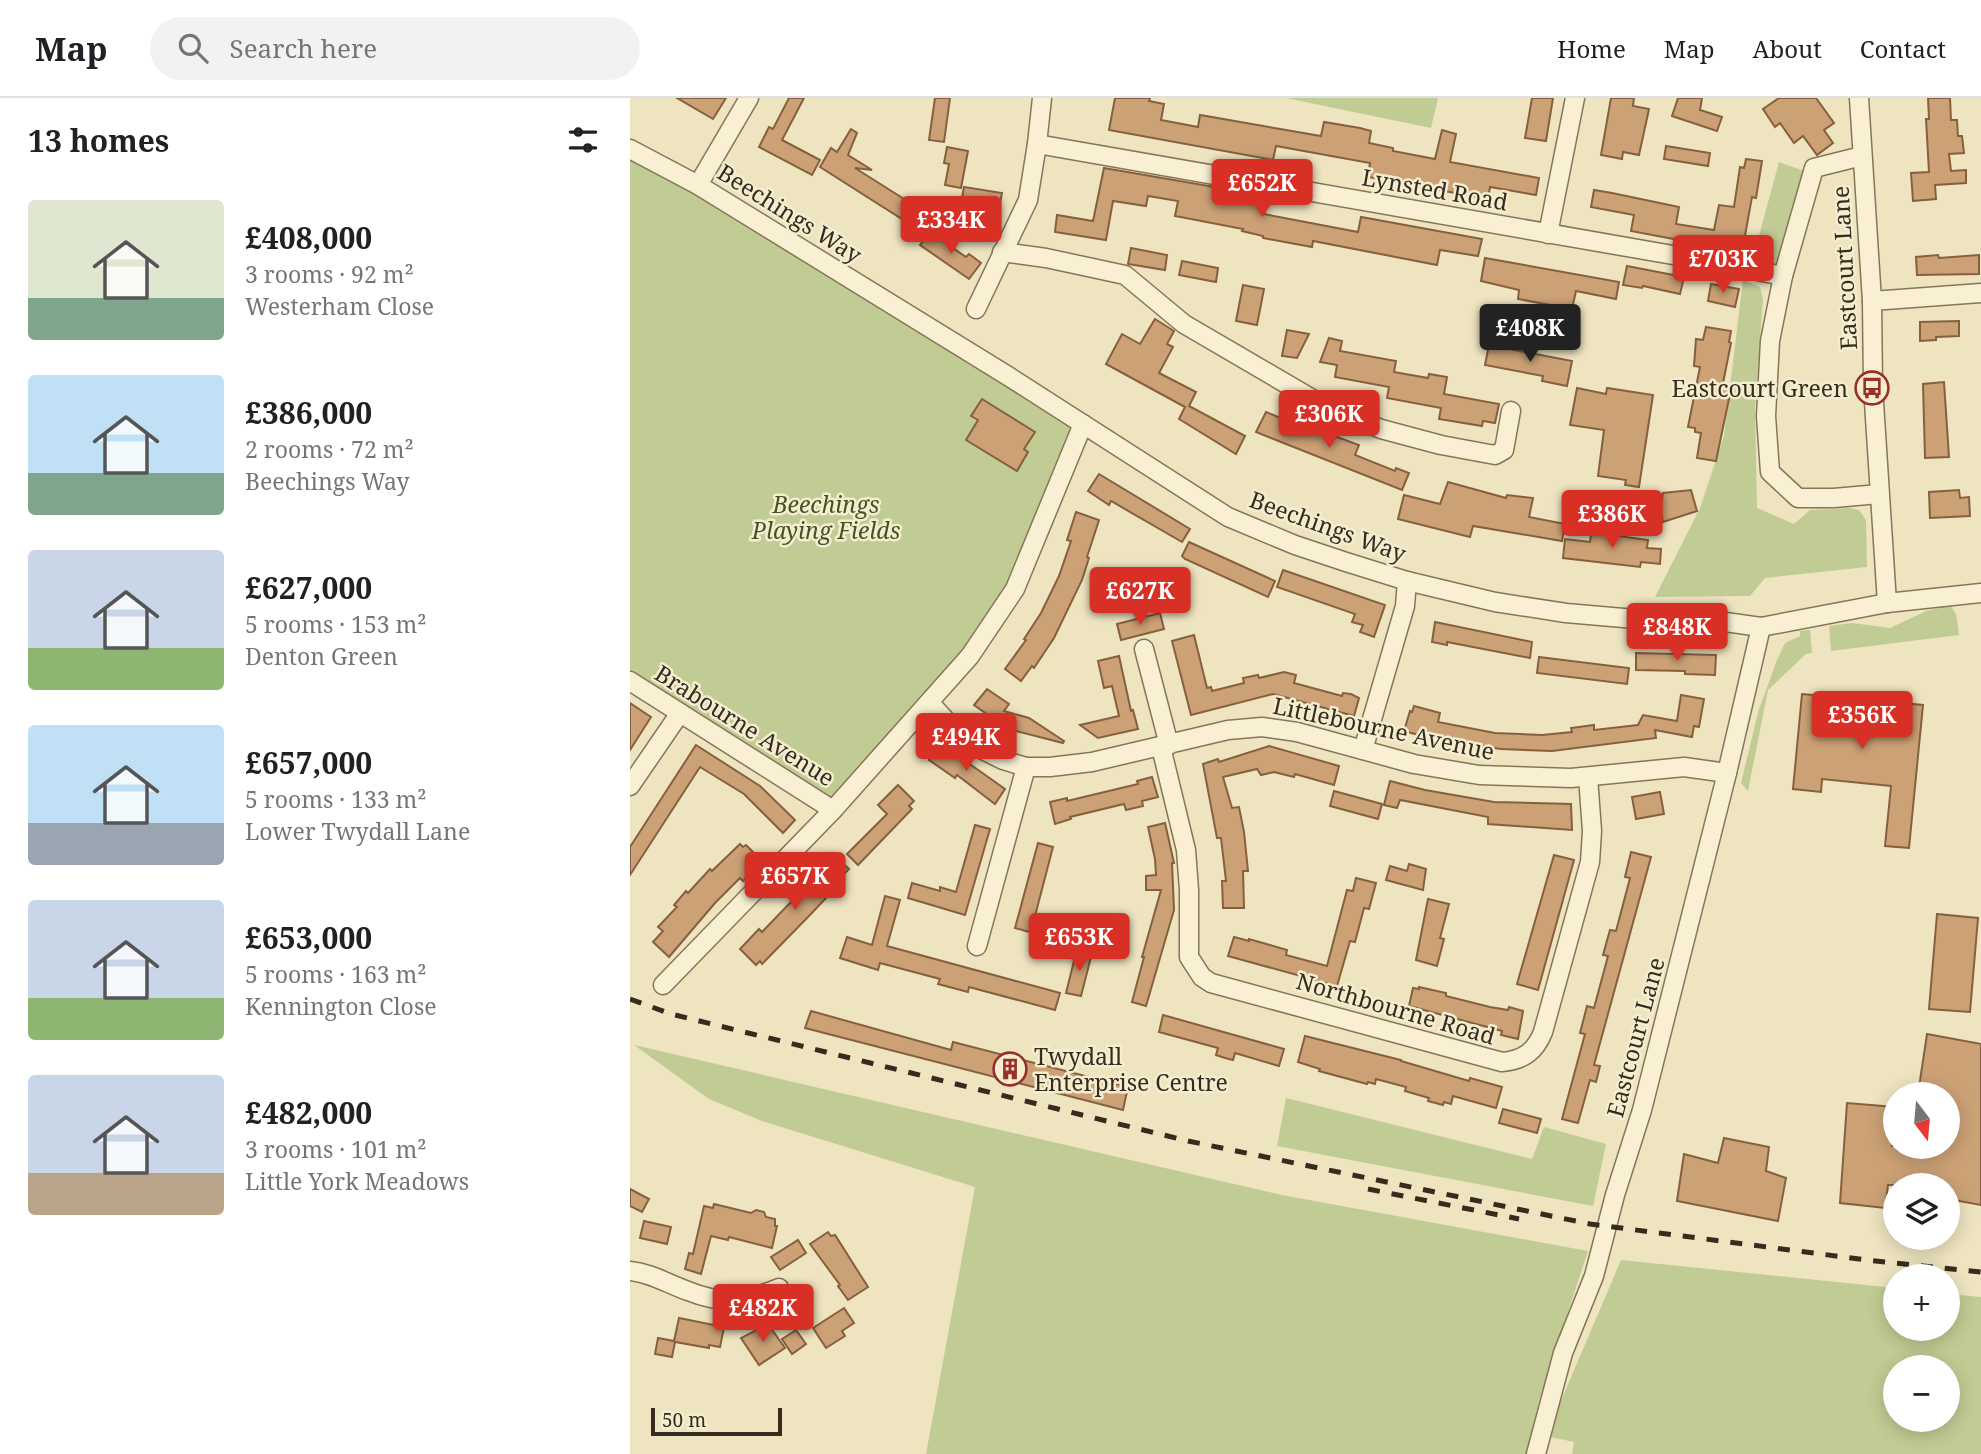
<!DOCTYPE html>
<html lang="en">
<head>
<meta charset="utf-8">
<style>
	:root { --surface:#fff; --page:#f2f2f2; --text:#202124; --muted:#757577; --line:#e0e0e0; --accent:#d93025 }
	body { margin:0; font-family:"Noto Serif",serif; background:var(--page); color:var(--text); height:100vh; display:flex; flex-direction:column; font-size:26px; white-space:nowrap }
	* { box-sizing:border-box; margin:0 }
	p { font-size:23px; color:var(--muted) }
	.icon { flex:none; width:38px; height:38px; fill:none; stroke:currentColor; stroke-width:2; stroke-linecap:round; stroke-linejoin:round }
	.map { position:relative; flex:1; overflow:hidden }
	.drawer { display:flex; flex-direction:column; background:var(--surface); width:630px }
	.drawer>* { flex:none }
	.needle { width:46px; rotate:164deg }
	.fabs { position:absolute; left:1253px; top:984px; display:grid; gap:14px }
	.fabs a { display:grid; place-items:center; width:77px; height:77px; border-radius:50%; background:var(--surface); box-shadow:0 4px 18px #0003; font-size:35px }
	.scale { position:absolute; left:21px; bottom:18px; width:131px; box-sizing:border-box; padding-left:7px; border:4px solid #362b1d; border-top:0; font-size:19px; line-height:24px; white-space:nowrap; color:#362b1d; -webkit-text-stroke:5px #f5edd0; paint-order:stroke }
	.price { position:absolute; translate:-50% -60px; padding:0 16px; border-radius:7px; background:var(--accent); color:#fff; font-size:23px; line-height:46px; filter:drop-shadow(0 2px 4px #0008) }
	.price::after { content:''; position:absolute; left:50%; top:42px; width:21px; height:16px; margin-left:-10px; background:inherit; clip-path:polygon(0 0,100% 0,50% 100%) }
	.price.active { background:#222; color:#fff }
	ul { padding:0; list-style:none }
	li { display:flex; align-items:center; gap:21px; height:175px; padding:0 28px }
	li span { display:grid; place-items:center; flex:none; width:196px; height:140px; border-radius:7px; color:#555 }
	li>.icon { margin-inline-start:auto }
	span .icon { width:84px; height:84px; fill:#fffc; stroke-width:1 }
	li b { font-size:30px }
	h2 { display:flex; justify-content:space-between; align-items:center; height:84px; padding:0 28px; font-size:30px }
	header { display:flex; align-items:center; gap:42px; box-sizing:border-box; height:98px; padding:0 35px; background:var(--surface); border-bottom:2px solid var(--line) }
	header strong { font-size:33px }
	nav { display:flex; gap:38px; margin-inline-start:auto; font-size:24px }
	.search { width:490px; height:63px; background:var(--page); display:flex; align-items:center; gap:18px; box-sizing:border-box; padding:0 24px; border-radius:38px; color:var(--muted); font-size:26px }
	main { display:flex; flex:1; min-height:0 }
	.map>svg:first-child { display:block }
	.green { fill:#c1cc94; fill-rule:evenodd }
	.building { fill:#cca176; stroke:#86603e; stroke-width:2 }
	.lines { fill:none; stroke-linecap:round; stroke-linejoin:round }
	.minor-casing { stroke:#877558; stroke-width:21 }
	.minor { stroke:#f9f0d3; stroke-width:18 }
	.rail { stroke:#362b1d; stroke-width:5; stroke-dasharray:12 12; stroke-linecap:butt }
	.labels { text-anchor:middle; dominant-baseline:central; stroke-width:5; stroke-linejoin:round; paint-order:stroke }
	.street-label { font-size:23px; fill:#362b1d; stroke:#f5edd0 }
	.poi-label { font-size:23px; fill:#362b1d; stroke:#f5edd0; text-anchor:end }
	.park-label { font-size:23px; font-style:italic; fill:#435323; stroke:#f5edd0 }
</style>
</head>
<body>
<header>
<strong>Map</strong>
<div class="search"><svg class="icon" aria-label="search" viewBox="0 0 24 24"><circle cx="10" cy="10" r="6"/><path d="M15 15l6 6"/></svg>Search here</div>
<nav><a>Home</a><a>Map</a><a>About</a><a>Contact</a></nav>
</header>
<main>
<section class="drawer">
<h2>13 homes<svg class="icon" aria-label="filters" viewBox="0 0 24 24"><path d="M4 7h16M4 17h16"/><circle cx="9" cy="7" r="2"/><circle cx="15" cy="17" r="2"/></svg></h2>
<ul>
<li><span style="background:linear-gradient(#dfe7d0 70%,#7fa58c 0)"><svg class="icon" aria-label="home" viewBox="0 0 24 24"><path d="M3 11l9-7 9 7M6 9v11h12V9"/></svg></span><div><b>£408,000</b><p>3 rooms · 92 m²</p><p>Westerham Close</p></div></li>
<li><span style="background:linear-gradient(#bfe0f5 70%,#7fa58c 0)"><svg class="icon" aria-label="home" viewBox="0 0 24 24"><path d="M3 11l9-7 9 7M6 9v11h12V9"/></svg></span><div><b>£386,000</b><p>2 rooms · 72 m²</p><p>Beechings Way</p></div></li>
<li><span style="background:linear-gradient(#c9d6e8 70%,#8fb573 0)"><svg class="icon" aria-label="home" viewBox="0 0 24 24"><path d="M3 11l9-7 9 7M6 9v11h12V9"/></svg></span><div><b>£627,000</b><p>5 rooms · 153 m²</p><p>Denton Green</p></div></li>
<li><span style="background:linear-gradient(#bfe0f5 70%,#9aa5b1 0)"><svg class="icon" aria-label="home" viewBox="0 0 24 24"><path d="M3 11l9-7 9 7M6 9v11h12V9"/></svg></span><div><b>£657,000</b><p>5 rooms · 133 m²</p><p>Lower Twydall Lane</p></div></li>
<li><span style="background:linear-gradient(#c9d6e8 70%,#8fb573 0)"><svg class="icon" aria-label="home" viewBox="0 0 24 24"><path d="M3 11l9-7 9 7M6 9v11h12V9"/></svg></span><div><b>£653,000</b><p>5 rooms · 163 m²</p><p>Kennington Close</p></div></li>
<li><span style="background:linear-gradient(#c9d6e8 70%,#b9a48a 0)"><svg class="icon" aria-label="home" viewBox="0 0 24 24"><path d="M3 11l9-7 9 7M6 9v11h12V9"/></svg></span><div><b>£482,000</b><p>3 rooms · 101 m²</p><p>Little York Meadows</p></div></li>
</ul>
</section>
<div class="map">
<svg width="1351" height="1356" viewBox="0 0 1351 1356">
	<rect width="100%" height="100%" fill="#eee4c0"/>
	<g class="green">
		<polygon points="656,0 808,0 801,30"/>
		<polygon points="0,51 453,326 385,491 203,712 0,583"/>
		<polygon points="1149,64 1177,74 1147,167 1124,156"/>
		<polygon points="1113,182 1130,189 1133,201 1125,311 1127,410 1164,426 1180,412 1221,410 1229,412 1236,422 1237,469 1135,480 1120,498 1025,499 1070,410 1094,338"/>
		<polygon points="1320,507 1326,516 1329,537 1201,553 1199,528 1222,525 1260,530 1296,513"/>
		<polygon points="1180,532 1182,555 1176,556 1138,592 1118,693 1111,685 1129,611 1147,562 1155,545 1170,538 1170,533"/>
		<polygon points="4,947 652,1097 958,1153 909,1302 897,1356 296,1356 345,1089 132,1023 79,1001"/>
		<polygon points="656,1000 902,1061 914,1029 976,1046 963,1108 647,1048"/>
		<path d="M991 1162 1265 1190V1230H1318V1196L1351 1199V1356H942L944 1344 916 1338ZM1265 1269H1318V1321H1265Z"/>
	</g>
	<g class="building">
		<polygon points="47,0 96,0 83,21"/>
		<polygon points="159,0 174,0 152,42 190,62 182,77 129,49 139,29 143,31"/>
		<polygon points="305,0 320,0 314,44 299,42"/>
		<polygon points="485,0 520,0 519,3 534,6 531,22 568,29 570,17 691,38 694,24 730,30 741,33 739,45 763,50 763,53 805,61 812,32 826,36 820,64 909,80 906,97 860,89 858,101 738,79 740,65 646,48 643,62 479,32"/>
		<polygon points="902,0 923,0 916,43 895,40"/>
		<polygon points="981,0 1004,0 1003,8 1019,11 1009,57 993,54 992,61 971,57"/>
		<polygon points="1048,0 1072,0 1070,12 1092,19 1087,33 1042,18"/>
		<polygon points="1149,0 1186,0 1204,25 1194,32 1203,45 1187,57 1173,38 1164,45 1150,25 1145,29 1133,11"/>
		<polygon points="1298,0 1320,0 1321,22 1327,22 1328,38 1332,38 1334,55 1319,56 1321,73 1336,72 1336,85 1305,87 1306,101 1283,103 1281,75 1299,74 1296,21 1299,21"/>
		<polygon points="221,31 227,35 218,57 242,72 225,70 290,111 292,108 306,116 294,135 190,69 201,50 207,54"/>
		<polygon points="1036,48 1080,55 1078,68 1034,61"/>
		<polygon points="317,49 338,53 331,90 315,87 319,66 314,65"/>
		<polygon points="1116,61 1132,63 1126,100 1122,99 1112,154 1001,133 1004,117 961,109 964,92 982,95 1049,109 1046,126 1084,132 1089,107 1104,109 1110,69 1114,70"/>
		<polygon points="474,70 637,98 634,116 728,134 731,119 852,141 848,158 810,152 807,167 683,143 682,149 633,140 633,138 612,133 613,131 545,118 548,103 518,98 516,108 483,103 476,142 425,134 427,117 463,123"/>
		<polygon points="334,89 372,95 368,116 353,113 353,109 331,105"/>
		<polygon points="300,134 336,159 339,156 351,165 339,181 290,147"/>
		<polygon points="501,150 537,157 535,172 498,166"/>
		<polygon points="1308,157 1309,160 1349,157 1349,176 1287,177 1286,159"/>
		<polygon points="855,160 989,184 986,201 946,193 942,211 888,201 889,192 851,183"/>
		<polygon points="552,163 588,170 586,184 549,177"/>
		<polygon points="997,168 1054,179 1050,196 1013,188 1012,190 993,187"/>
		<polygon points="1081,186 1109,191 1105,209 1078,203"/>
		<polygon points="613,187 634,191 627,227 606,223"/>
		<polygon points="525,221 544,233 537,246 543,249 529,275 566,294 559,308 615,338 606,356 549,321 555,309 476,266 492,236 510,246"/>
		<polygon points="1329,223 1329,238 1306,239 1306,242 1290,243 1290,224"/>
		<polygon points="1076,229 1101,233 1099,244 1101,245 1092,290 1101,291 1086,363 1067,360 1071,335 1065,334 1065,330 1058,329 1070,269 1064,268 1066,241 1073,242"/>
		<polygon points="657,232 679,236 667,260 652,258"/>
		<polygon points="699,240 712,243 710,253 766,263 764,274 798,280 799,276 817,279 814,296 869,306 865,325 853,323 852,328 809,321 811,310 757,300 759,289 705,279 707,267 690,264"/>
		<polygon points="859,247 942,263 937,288 912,283 913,278 855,267"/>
		<polygon points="1314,284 1319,359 1295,360 1293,286"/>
		<polygon points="947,290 976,296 977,290 1023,297 1009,389 995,387 996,382 968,378 974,332 940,327"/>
		<polygon points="352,301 405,334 394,351 398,354 387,373 336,342 348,322 341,318"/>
		<polygon points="636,314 701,341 702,337 729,347 725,357 765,373 766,370 779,375 772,392 626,334"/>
		<polygon points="469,376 560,431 552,444 481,403 479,407 458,393"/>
		<polygon points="818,384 876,400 877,397 903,400 899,419 935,426 932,443 843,428 840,439 768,421 774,397 810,406"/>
		<polygon points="1061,392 1067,413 1033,424 1030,412 1033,395"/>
		<polygon points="1329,392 1330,400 1339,399 1340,418 1300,420 1299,394"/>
		<polygon points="446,414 469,422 457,459 459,460 452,482 424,540 404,570 402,568 391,583 375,571 396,542 394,541 411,515 429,478 441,443 437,442"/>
		<polygon points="962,429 975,430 974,436 1018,442 1017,450 1031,451 1030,466 1011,464 1010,469 933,460 935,441 960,444"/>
		<polygon points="559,444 645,483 638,499 555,461 552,458"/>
		<polygon points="653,472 755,507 744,539 730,534 733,527 722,524 725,516 647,489"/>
		<polygon points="530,515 534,531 491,542 487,526"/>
		<polygon points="805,524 902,544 900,560 817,544 817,547 802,544"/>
		<polygon points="564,537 577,590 581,589 582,593 614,585 613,580 628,577 629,580 654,574 666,577 664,585 712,598 713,595 721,596 729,600 724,618 643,596 561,617 542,543"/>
		<polygon points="1006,555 1086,557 1085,577 1055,576 1055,573 1006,572"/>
		<polygon points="489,558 501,613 503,612 508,631 468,640 450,627 489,618 482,588 474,590 468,563"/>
		<polygon points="909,559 999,570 997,586 907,575"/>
		<polygon points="357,591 379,606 374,613 399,620 434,643 433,645 378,631 344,607"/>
		<polygon points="1172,596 1293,607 1279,750 1255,748 1261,688 1192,681 1191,694 1163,691"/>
		<polygon points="1051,597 1074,601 1069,629 1064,628 1062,639 1025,632 1026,640 922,653 871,651 807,642 774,633 780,613 782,614 784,608 810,615 808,624 865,635 912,637 942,634 941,630 964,627 964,632 1008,627 1013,617 1047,623"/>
		<polygon points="0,605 21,619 0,652"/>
		<polygon points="310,645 375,691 365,706 327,677 325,680 299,662"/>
		<polygon points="66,647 130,688 165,722 153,735 114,696 70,669 0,777 0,749"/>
		<polygon points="639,648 709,668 704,687 665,676 664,679 644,674 631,677 627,671 593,679 602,710 609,709 614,734 618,773 613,773 614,810 593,810 592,783 596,783 591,740 587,740 573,666 588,661 589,664"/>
		<polygon points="522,679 528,699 512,703 513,708 496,712 494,706 440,719 441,721 425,726 420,704 437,700 437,703 508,686 507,683"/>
		<polygon points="760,683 795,692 864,704 941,706 942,732 858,726 858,719 770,702 767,710 754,707"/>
		<polygon points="268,687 284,703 279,708 282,711 228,767 217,756 257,716 248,707"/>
		<polygon points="704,693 752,706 748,721 700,708"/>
		<polygon points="1030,694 1034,716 1006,721 1002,699"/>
		<polygon points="535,725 544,765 542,765 544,812 516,908 502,904 514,859 512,859 531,792 516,792 516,778 526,777 525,761 518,729"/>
		<polygon points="345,727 360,731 335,817 278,800 282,785 310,793 310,789 326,794"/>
		<polygon points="408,745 423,749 405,818 447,829 442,846 385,830"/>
		<polygon points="110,746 113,749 116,747 133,764 113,783 110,780 85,805 39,859 23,844 33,833 28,829 47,809 44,807 56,793 58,795 80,771 82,773"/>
		<polygon points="1001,754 1021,759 964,967 970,968 966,984 960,982 948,1025 932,1021 955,936 950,935 957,908 964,910 978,858 973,857 980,832 986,833 1000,780 995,779"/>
		<polygon points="202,755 219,771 194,796 197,799 178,819 132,866 130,863 126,867 110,851 129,831 132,834 186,778 183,775"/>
		<polygon points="924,757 944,762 908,892 887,886"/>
		<polygon points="779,766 796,771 793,792 756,782 760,768 777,773"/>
		<polygon points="726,780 746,785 739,811 734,810 725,844 720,843 707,888 598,858 604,839 619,843 619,841 657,852 656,857 697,868 717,792 723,793"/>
		<polygon points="255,798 270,802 257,848 430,895 425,912 339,889 338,894 308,886 310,881 250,865 248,872 210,860 217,839 242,847"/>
		<polygon points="798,801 819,806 810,840 814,841 807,868 786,862"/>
		<polygon points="1307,816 1348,820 1340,914 1299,911"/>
		<polygon points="447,851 462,855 451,898 436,895"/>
		<polygon points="789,889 816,895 816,898 860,909 878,912 879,909 893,913 888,941 871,937 872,933 779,908 783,890 789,891"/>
		<polygon points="181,913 321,952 323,944 498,989 493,1012 175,930"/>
		<polygon points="533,917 654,951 649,968 605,955 603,962 595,960 586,957 588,950 529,934"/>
		<polygon points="1297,936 1351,946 1351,1107 1318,1101 1318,1087 1258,1087 1255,1110 1210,1105 1217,1005 1265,1009 1262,1048 1318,1048 1318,996 1288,996"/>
		<polygon points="675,938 771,962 771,963 839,983 840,980 872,989 866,1010 823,998 821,1006 814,1004 813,1007 798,1003 799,1000 775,993 776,989 746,981 745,986 738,984 737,986 689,973 690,971 668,964"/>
		<polygon points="873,1011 911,1021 907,1035 869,1025"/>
		<polygon points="1094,1040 1139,1049 1136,1073 1156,1080 1148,1123 1047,1103 1054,1056 1088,1065"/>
		<polygon points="0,1091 19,1101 12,1114 0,1108"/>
		<polygon points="84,1106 121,1115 126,1112 134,1114 136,1119 145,1121 145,1128 147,1128 142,1150 99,1139 98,1142 81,1138 71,1176 55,1171 59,1155 63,1156 74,1108 83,1110"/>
		<polygon points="14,1123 41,1129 37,1146 10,1140"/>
		<polygon points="198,1134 201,1138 205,1137 238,1189 218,1202 208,1188 210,1187 180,1146"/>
		<polygon points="168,1142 176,1155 150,1172 141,1159"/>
		<polygon points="214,1210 224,1225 212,1233 215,1238 196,1250 183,1230"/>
		<polygon points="49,1220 94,1229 90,1249 79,1247 79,1250 45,1244 42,1259 25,1256 28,1240 44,1243"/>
		<polygon points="138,1226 155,1250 129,1267 111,1240"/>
		<polygon points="166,1232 176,1246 162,1256 152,1241"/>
	</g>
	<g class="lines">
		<defs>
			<g id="minor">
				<polyline points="1229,0 1242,203 1243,289 1257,505"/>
				<polyline points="407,46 1060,160 1153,178"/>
				<polyline points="0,51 68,87 378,278 598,419 665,447 716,464 777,483 865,504 936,515 1005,521 1081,522 1131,529 1257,505 1351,495"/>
				<polyline points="1232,58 1184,70 1153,178 1140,243 1136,318 1140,374 1168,400 1204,400 1249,396"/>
				<polyline points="68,87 119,0"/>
				<polyline points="918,136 945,0"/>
				<polyline points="372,154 416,160 495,177 554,226 691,306 751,331 811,347 865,357 874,352 881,313"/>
				<polyline points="1242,203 1351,195"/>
				<polyline points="346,211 398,102 407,46 412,0"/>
				<polyline points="514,551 539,647"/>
				<polyline points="0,583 203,712"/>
				<polyline points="300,605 335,643 373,662 396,669 420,669 462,664 598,632 632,629 667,634 784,666 849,677 941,680 1054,669 1097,675"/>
				<path d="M531 649 556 752 559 792V859L572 879 581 885 872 964C893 962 905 954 913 934L960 764 962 733 958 679"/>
				<polyline points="733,652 775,508 777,483"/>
				<polyline points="0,688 50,615"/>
				<polyline points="347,848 396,669"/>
				<polyline points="33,887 203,712 340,558 385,491 453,326"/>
				<path d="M0 1173C21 1175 38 1186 58 1193 93 1207 115 1204 149 1190"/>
				<polyline points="906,1356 933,1255 964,1178 985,1097 1012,1012 1097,675 1131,529"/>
			</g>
		</defs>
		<use href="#minor" class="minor-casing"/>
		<use href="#minor" class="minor"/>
		<g class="rail">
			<polyline points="0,901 41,916 558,1043 960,1126 1237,1162 1351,1174"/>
			<polyline points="738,1091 889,1121"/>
		</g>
	</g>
	<defs>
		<symbol id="bus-ring" viewBox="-11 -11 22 22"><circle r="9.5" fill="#f5edd0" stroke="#963028" stroke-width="1.5"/><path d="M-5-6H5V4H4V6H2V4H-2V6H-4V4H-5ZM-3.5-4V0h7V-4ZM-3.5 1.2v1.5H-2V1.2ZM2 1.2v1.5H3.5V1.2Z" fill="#963028"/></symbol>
		<symbol id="building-ring" viewBox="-11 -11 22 22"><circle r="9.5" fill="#f5edd0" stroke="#963028" stroke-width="1.5"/><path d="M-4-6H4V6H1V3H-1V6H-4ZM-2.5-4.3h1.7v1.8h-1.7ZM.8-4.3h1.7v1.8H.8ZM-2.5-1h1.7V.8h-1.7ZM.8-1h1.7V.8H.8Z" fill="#963028"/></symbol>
	</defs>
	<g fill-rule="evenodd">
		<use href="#bus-ring" x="1223" y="271" width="38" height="38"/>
		<use href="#building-ring" x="361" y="952" width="38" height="38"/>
	</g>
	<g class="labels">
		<g class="street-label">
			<text transform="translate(805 91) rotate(10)">Lynsted Road</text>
			<text transform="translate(160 115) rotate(32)">Beechings Way</text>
			<text transform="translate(1214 170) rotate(-93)">Eastcourt Lane</text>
			<text transform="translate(698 428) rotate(20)">Beechings Way</text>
			<text transform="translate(115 627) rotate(32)">Brabourne Avenue</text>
			<text transform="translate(754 630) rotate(12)">Littlebourne Avenue</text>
			<text transform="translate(766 910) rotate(16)">Northbourne Road</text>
			<text transform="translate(1005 939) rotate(-75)">Eastcourt Lane</text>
		</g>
		<g class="poi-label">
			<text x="1218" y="290">Eastcourt Green</text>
			<text x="404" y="958" text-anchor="start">Twydall<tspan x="404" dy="26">Enterprise Centre</tspan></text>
		</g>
		<g class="park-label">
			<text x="196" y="406">Beechings<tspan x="196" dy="26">Playing Fields</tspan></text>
		</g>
	</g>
</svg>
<div class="fabs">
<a><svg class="needle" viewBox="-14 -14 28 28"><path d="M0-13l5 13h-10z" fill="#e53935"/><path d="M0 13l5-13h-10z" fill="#757577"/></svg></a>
<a><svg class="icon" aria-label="layers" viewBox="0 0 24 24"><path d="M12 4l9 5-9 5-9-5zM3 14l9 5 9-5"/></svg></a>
<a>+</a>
<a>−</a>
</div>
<div class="scale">50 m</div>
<b class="price" style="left:632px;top:121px">£652K</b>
<b class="price" style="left:321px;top:158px">£334K</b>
<b class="price" style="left:1093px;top:197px">£703K</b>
<b class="price active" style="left:900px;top:266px">£408K</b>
<b class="price" style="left:699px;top:352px">£306K</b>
<b class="price" style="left:982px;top:452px">£386K</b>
<b class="price" style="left:510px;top:529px">£627K</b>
<b class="price" style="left:1047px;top:565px">£848K</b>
<b class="price" style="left:1232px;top:653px">£356K</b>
<b class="price" style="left:336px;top:675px">£494K</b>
<b class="price" style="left:165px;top:814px">£657K</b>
<b class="price" style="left:449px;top:875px">£653K</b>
<b class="price" style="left:133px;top:1246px">£482K</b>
</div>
</main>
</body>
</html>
